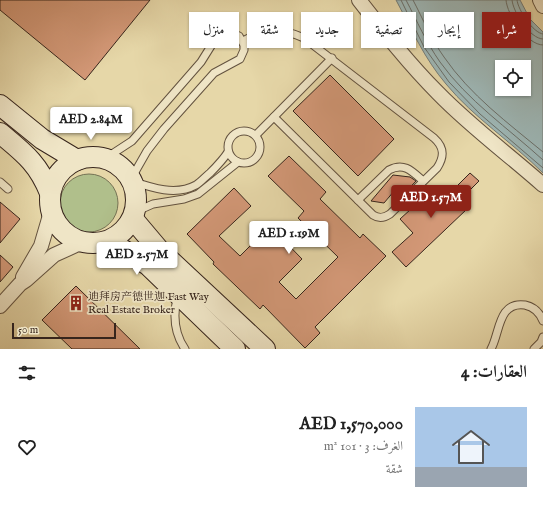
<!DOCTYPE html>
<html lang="ar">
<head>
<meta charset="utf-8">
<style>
	:root { --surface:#fff; --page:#f2f2f2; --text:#222; --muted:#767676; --accent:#8f2418 }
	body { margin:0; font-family:"IM FELL English",Amiri,"Noto Serif SC",serif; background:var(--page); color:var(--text); direction:rtl; height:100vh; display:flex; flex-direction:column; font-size:15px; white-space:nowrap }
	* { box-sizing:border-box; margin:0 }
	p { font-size:13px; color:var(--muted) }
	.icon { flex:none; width:22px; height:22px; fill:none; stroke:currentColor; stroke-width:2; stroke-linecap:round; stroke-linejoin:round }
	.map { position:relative; height:349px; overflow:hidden; direction:ltr }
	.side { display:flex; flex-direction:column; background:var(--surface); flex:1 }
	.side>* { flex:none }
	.top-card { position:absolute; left:12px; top:12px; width:519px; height:36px; direction:rtl; display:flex; gap:8px }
	.fabs { position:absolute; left:495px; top:60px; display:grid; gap:8px }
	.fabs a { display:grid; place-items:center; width:36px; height:36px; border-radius:0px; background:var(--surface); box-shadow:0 1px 3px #0004; font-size:20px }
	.scale { position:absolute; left:12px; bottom:10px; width:104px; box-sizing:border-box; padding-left:4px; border:2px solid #37251c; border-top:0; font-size:11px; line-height:14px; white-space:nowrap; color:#37251c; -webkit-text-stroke:3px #efe5c6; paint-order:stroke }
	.price { position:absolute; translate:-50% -34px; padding:0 9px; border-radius:4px; background:#fff; color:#222; font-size:13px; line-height:26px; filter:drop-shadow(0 1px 2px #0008) }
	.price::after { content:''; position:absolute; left:50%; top:24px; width:12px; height:9px; margin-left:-6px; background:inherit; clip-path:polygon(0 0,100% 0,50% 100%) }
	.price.on { background:var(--accent); color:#fff }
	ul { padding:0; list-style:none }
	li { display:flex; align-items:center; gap:12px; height:100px; padding:0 16px }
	li span { display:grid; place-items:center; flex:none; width:112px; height:80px; border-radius:0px; color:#555 }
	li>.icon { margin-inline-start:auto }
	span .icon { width:48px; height:48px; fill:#fffc; stroke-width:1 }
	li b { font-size:17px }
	h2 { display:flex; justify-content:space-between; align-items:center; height:48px; padding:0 16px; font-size:17px }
	.tag { padding:0 14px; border-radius:0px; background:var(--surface); box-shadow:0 1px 3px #0004; font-size:14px; line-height:36px }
	.tag.on { background:var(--accent); color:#fff }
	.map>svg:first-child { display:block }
	.green { fill:#b0bf8b; stroke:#747254 }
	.water { fill:#9db6b5; stroke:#747c78; fill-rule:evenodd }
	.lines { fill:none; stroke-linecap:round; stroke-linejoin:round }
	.shore { stroke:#6a6e68; stroke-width:1 }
	.building { fill:#d39877; stroke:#37251c }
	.lane-casing { stroke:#63523f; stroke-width:9 }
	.street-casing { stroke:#63523f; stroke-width:16 }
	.secondary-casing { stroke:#37251c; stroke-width:22 }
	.lane { stroke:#efe5c6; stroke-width:7 }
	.street { stroke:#efe5c6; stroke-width:14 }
	.secondary { stroke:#efe5c6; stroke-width:20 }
	.labels { text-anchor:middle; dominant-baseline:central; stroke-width:3.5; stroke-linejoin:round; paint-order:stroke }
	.poi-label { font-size:11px; fill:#37251c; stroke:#efe5c6; text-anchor:start }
</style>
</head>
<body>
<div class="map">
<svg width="543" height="349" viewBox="0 0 543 349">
	<rect width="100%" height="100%" fill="#e6d7a8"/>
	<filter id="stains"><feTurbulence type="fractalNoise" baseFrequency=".005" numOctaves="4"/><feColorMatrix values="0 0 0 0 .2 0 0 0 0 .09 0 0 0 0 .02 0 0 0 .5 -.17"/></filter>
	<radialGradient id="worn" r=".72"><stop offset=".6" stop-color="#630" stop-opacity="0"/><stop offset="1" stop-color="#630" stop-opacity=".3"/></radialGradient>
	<circle class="green" cx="89" cy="203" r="29"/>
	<path class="water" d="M396 0H520L530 19 543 32V173C512 142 474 118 446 84 424 58 412 30 396 0ZM502 67H524V89H502Z"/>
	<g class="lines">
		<g class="shore">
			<polyline points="401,0 424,47 449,82 480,114 543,168"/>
			<path d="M406 0C417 21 426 42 440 62 468 101 508 128 543 160"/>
			<path d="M413 0C423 19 431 39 444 57 470 95 508 123 543 152"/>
			<path d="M506 0C507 15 527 45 543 45"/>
			<path d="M512 0C513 12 530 39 543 39"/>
			<path d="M517 0C518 10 533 33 543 34"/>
		</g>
	</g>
	<g class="building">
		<polygon points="0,0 150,0 85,80 0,10"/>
		<polygon points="330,75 394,139 358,176 293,111"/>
		<polygon points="289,156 326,192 320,199 360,238 363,234 386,256 315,327 320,333 305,348 263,305 260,309 213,264 214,262 187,234 234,188 251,206 219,236 240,256 270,226 302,259 279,282 296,299 338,257 298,218 304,211 268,176"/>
		<polygon points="470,173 479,181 459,201 467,209 406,267 392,252 413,233 400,219 411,209 407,204 424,188 436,202 448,189 451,192"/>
		<polygon points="393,175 410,177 416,181 401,197 395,190 384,203 371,201"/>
		<polygon points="0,202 20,219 0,243"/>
		<polygon points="0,255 13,267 0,282"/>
		<polygon points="76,286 140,349 72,349 42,320"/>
	</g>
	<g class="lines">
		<defs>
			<g id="lane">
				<path d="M243 41C266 28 281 28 304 38L434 138C444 147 445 156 437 168L390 214C384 218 379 219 373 215L274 117"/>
				<circle cx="244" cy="147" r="16"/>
				<polyline points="256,135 332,58"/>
				<polyline points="106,158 132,141 201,62 216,38 224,33 230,32 239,36 244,45 244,50 240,59 214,73 164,129 147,151 131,179"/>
				<path d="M132 181C152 188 176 196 196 185 201 182 205 177 210 173 217 166 223 160 228 152"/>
				<polyline points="0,182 8,189"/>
				<path d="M358 200 389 170C404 162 412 171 423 181"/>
				<polyline points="135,212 153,204 184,199 198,194 238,162"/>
				<path d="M177 298C173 316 174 333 185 349"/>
				<path d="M491 349C500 333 498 301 525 305 534 307 540 313 543 321"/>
				<polyline points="534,349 541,342 543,337"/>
			</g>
			<g id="street">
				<path d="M359 0C384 32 409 64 438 93 470 126 508 154 543 185"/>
				<polyline points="540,0 543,6"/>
				<polyline points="23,277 41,246 51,212"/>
				<polyline points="0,306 20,284 26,280 54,255 76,245 85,243"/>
			</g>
			<g id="secondary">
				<polyline points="0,105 42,139 77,160"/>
				<path d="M0 133C24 153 38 163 50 193"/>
				<circle cx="93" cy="200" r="43"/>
				<polyline points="133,219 160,251 265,349"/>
				<polyline points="103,243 115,245 148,265 235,349"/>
			</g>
		</defs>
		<use href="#lane" class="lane-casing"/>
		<use href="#street" class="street-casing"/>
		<use href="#secondary" class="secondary-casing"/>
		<use href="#lane" class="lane"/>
		<use href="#street" class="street"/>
		<use href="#secondary" class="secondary"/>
	</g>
	<defs>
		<symbol id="building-bare" viewBox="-9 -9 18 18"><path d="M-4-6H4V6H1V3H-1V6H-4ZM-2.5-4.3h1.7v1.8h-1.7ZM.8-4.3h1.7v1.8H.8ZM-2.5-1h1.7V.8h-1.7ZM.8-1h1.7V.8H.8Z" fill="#8f2418" stroke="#efe5c6" stroke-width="2.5" paint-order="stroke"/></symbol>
	</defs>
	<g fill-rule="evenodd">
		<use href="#building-bare" x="65" y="292" width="22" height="22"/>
	</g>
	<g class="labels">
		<g class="poi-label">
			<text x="88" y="297">迪拜房产德世迦 Fast Way<tspan x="88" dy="13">Real Estate Broker</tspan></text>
		</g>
	</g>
	<rect width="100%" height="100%" filter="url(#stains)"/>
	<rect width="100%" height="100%" fill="url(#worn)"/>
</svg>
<div class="fabs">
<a><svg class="icon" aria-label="locate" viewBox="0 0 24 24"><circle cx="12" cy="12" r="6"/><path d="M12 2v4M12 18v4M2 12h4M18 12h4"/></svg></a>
</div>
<div class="scale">50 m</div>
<b class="price" style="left:91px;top:141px">AED 2.84M</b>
<b class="price on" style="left:431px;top:219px">AED 1.57M</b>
<b class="price" style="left:289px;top:255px">AED 1.19M</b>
<b class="price" style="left:137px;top:276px">AED 2.57M</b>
<div class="top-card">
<a class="tag on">شراء</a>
<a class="tag">إيجار</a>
<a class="tag">تصفية</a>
<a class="tag">جديد</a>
<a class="tag">شقة</a>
<a class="tag">منزل</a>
</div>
</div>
<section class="side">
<h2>العقارات: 4<svg class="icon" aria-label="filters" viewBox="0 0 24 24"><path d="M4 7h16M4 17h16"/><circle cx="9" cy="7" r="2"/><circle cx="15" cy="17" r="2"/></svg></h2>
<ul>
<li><span style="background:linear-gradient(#a9c7e8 75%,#9aa5b1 0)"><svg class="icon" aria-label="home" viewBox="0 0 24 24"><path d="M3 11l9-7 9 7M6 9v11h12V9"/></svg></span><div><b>AED 1,570,000</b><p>الغرف: 3 · 101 m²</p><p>شقة</p></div><svg class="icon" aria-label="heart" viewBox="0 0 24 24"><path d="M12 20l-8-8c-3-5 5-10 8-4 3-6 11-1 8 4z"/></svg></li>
</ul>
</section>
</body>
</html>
